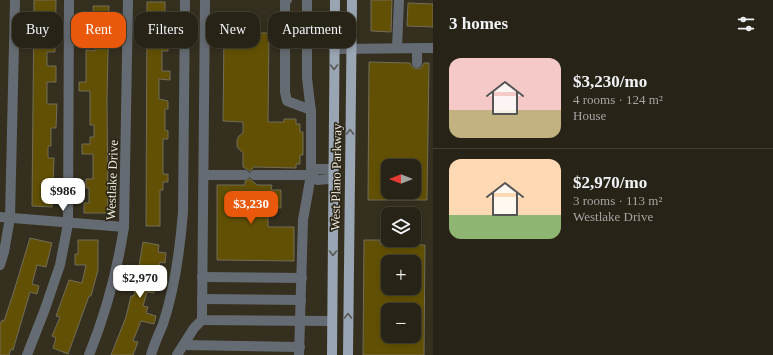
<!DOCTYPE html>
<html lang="en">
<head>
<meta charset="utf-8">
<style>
	:root { --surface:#272316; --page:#332f23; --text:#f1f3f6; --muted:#a4a4a1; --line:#434035; --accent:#ea580c }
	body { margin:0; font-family:Georgia,serif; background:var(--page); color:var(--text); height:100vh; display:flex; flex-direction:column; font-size:15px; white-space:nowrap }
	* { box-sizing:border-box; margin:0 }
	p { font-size:13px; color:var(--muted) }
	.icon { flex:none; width:22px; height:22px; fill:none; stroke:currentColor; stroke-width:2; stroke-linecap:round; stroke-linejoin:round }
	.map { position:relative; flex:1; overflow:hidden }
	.drawer { display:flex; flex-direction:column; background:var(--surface); width:340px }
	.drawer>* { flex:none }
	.guide { position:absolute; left:12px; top:12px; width:361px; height:36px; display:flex; gap:8px }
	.needle { width:26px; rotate:270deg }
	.controls { position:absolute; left:381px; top:159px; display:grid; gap:8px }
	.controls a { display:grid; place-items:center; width:40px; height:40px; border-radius:8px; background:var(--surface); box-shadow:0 2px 6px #0003,0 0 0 1px var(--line); font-size:20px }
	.price { position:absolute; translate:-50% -34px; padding:0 9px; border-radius:8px; background:#fff; color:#222; font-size:13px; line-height:26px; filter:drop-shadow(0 1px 2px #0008) }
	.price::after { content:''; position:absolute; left:50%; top:24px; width:12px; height:9px; margin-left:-6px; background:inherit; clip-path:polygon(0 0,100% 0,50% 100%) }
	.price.selected { background:var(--accent); color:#fff }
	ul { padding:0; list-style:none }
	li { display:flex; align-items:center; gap:12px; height:100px; padding:0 16px }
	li+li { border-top:1px solid var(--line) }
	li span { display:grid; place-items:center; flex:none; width:112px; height:80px; border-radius:12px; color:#555 }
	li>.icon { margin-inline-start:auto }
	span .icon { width:48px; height:48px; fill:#fffc; stroke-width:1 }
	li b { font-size:17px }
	h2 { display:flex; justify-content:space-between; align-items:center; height:48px; padding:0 16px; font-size:17px }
	.tag { padding:0 14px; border-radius:12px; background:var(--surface); box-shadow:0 2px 6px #0003,0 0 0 1px var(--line); font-size:14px; line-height:36px }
	.tag.selected { background:var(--accent); color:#fff }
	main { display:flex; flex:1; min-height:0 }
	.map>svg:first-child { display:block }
	.building { fill:#625104; stroke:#726d5a; fill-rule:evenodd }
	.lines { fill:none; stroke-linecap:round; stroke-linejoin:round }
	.minor { stroke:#656b72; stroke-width:10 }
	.major { stroke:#9aa5b3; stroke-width:10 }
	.oneway { stroke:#575854 }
	.labels { text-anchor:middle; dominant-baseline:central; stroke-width:3; stroke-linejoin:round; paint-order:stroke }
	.street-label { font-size:13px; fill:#eae7dc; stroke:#2a2515 }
</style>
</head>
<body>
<main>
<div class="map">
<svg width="433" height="355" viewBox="0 0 433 355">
	<rect width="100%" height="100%" fill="#342f1e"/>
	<g class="building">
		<polygon points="34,0 56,0 55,52 47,52 47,66 56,66 56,82 47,82 47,104 57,104 56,128 51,128 51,146 48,146 48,158 54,158 52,207 32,206"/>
		<polygon points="371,0 392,0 391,32 371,31"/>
		<polygon points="147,2 165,2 165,14 177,14 177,23 163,23 163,45 168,45 168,51 162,51 162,71 170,71 170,80 159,79 159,99 168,101 168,109 165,109 165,130 168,131 168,139 163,139 163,174 168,174 168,182 163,182 163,190 160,190 160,226 146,226"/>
		<polygon points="408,3 433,4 433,27 407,26"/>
		<polygon points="93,6 109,6 107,99 108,213 84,213 84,203 89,203 89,188 86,188 86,179 93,179 93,154 82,154 82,144 90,144 90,137 94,137 94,125 90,125 90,91 79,91 79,82 86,82 86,50 95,51"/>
		<polygon points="224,33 269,33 268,122 284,122 284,119 296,119 296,124 300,124 300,132 303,132 303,155 300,155 300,164 296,164 296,168 254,167 250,171 243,167 243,153 237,147 237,140 239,136 243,133 243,122 223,121"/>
		<path d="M369 62 410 63 412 67 417 69 421 68 424 63H429L427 200H368ZM388 166H414V192H388Z"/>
		<polygon points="250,179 257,185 272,185 271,190 281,190 281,208 268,207 268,227 294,227 294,261 217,260 217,185 245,185 245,181"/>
		<polygon points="30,238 52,243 46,267 37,265 32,284 39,286 37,294 30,292 13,350 11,349 9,355 0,355 0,324 2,320 4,321 13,294"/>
		<polygon points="78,240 98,240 98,270 91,296 89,296 68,354 53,348 56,338 52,336 60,317 56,316 69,280 82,283 86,265 75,265 75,254 78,254"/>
		<path d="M364 240H380V244L425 245 424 355H363ZM388 262H414V288H388ZM388 310H414V336H388Z"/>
		<polygon points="143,242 159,245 158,252 166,253 165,263 160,262 154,293 147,292 143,306 148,307 146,313 156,316 154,324 141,321 133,341 138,342 133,355 111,355 126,317 131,296 134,296"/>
	</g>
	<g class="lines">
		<g class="minor">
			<polyline points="205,0 202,320 332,321"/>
			<polyline points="287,0 285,1 285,92 287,101 311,110"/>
			<polyline points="397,48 399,0"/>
			<polyline points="334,49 433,48"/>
			<polyline points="417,63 417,48"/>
			<polyline points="204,175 245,175"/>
			<polyline points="254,175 311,175 317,180 329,179 333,174 328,169 316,169 311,175"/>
			<polyline points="0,217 124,227"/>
			<polyline points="0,265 4,252 10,218 15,0"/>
			<polyline points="202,277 302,278"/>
			<polyline points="202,299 301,300"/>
			<polyline points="184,345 300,347"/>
			<polyline points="27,355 45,309 60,265 68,224 69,0"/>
			<path d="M89 355C106 313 117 272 124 227L128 0"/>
			<path d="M151 355C154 344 159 334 163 324 175 288 180 250 183 212L185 0"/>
			<polyline points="177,355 194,328 202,320"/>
			<polyline points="299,355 303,220 311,175 311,112 307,78 307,0"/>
		</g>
		<g class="major">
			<polyline points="332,355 335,0"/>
			<polyline points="348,355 352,0"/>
		</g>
	</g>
	<defs><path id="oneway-chevron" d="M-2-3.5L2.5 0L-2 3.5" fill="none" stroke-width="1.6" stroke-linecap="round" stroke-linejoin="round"/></defs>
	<g class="oneway">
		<use href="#oneway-chevron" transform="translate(334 67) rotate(90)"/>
		<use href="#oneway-chevron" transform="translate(350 132) rotate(-89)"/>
		<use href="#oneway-chevron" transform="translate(333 253) rotate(90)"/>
		<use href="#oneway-chevron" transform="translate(348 316) rotate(-89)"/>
	</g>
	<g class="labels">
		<g class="street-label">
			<text transform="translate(336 177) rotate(-89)">West Plano Parkway</text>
			<text transform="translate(112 180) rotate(-88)">Westlake Drive</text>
		</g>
	</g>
</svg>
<div class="controls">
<a><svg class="needle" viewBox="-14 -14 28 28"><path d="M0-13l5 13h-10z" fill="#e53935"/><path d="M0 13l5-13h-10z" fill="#a4a4a1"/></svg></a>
<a><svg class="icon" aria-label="layers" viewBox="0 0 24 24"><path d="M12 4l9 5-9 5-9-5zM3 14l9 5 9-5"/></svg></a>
<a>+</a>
<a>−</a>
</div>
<b class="price" style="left:63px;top:212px">$986</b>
<b class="price selected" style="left:251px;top:225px">$3,230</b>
<b class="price" style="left:140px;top:299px">$2,970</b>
<div class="guide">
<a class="tag">Buy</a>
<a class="tag selected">Rent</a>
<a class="tag">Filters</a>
<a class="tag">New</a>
<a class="tag">Apartment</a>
</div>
</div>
<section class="drawer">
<h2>3 homes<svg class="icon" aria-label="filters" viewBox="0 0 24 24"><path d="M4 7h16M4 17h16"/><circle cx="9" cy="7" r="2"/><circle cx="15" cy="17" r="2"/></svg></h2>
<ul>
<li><span style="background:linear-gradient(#f6c9c9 65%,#c2b280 0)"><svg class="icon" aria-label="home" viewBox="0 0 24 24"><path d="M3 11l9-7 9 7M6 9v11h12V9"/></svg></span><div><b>$3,230/mo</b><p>4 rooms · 124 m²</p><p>House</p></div></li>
<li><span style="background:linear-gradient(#ffd9b3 70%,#8fb573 0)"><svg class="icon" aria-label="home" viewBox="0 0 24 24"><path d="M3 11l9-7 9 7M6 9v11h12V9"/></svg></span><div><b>$2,970/mo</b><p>3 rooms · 113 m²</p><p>Westlake Drive</p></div></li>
</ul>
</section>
</main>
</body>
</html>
